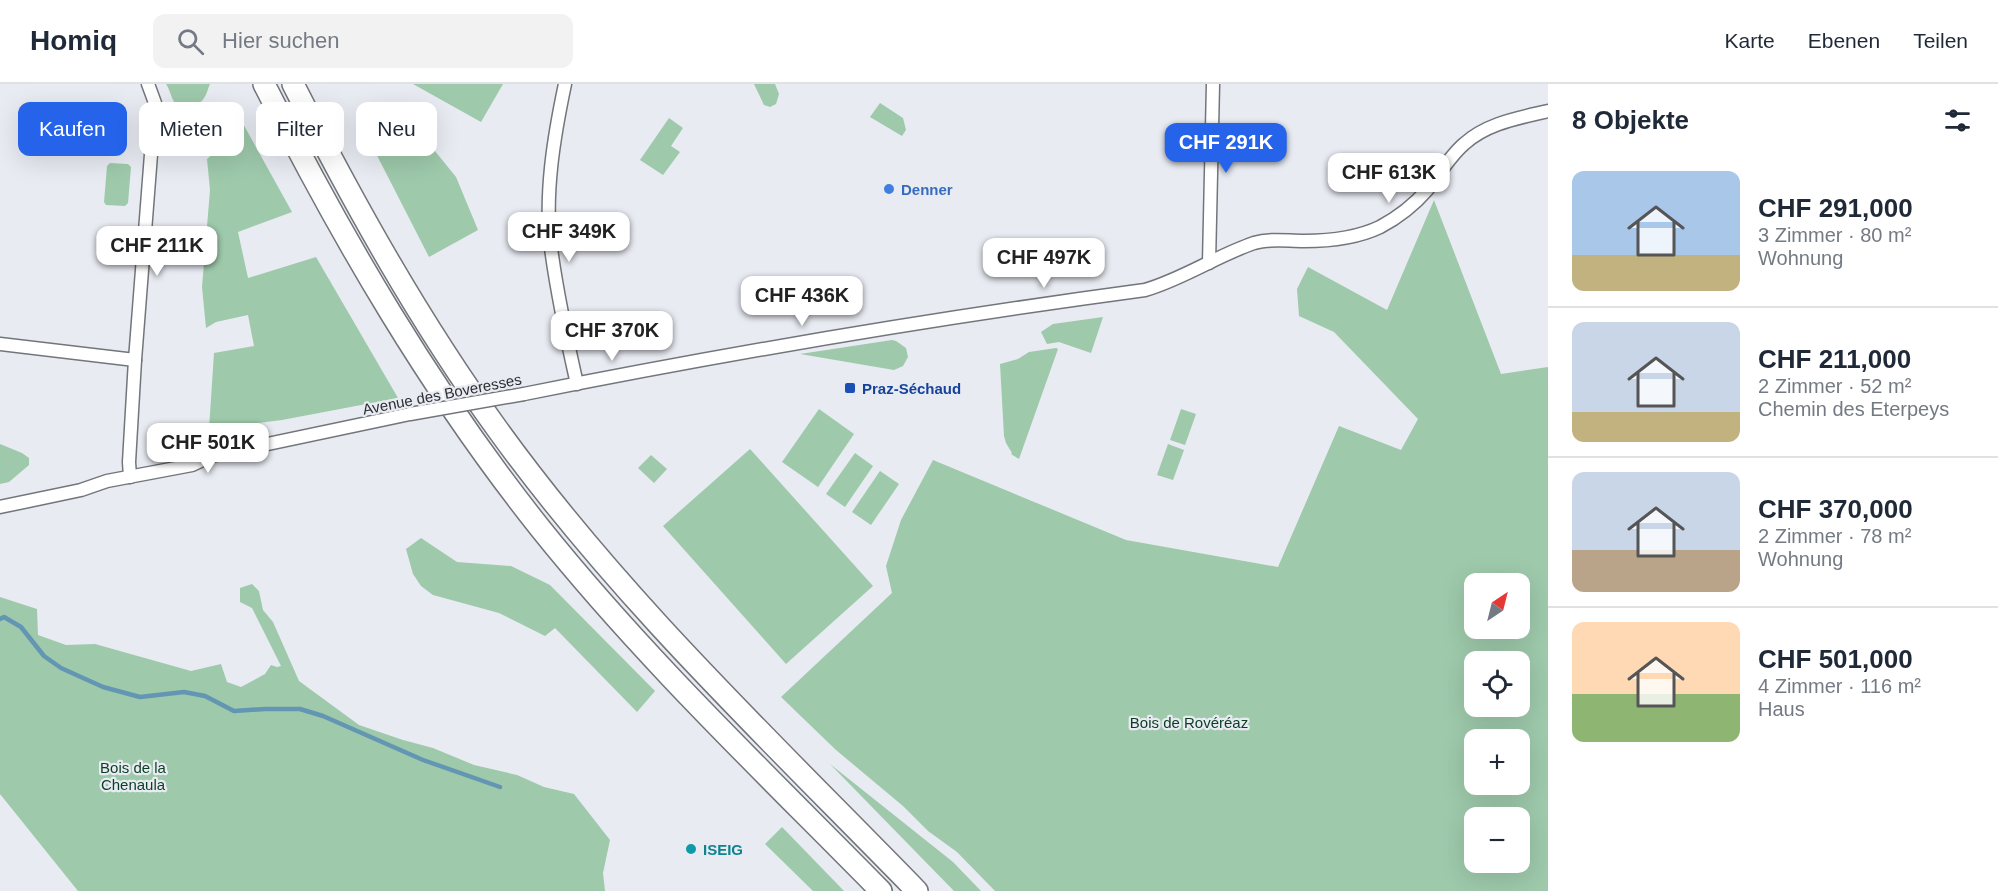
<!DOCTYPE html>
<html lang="de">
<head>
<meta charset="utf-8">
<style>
	:root { --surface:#fff; --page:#f2f2f3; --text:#1f2937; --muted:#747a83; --line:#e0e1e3; --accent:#2563eb }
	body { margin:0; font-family:Arial,sans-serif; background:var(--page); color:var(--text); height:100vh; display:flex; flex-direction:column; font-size:22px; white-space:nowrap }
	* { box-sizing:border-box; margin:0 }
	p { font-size:20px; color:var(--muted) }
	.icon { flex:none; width:33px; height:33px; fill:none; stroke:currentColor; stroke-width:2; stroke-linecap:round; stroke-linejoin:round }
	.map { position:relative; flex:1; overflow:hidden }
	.sheet { display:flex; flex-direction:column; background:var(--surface); width:450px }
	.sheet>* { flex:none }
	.banner { position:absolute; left:18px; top:18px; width:570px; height:54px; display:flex; gap:12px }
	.needle { width:39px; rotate:35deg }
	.fabs { position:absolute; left:1464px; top:489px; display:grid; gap:12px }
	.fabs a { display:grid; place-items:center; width:66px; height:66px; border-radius:12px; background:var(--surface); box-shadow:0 6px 24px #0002; font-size:30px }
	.price { position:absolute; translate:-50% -51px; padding:0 14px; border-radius:12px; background:#fff; color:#222; font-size:20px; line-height:39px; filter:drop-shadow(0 2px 3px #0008) }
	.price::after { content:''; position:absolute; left:50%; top:36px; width:18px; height:14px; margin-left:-9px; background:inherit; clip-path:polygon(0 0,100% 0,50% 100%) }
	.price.on { background:var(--accent); color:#fff }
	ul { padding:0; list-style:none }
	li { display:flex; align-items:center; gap:18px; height:150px; padding:0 24px }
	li+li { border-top:2px solid var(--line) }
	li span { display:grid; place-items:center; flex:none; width:168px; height:120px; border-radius:12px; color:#555 }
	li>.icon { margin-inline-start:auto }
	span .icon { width:72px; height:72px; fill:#fffc; stroke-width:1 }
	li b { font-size:26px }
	h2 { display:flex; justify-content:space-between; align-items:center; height:72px; padding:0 24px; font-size:26px }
	.chip { padding:0 21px; border-radius:12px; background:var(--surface); box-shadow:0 6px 24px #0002; font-size:21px; line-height:54px }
	.chip.on { background:var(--accent); color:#fff }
	header { display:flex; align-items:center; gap:36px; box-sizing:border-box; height:84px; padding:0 30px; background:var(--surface); border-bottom:2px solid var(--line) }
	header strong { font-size:28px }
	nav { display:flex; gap:33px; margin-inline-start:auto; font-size:21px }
	.search { width:420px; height:54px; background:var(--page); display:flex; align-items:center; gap:15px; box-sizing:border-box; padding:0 21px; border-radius:12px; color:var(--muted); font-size:22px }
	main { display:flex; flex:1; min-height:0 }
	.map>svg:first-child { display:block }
	.green { fill:#9ec9ab; fill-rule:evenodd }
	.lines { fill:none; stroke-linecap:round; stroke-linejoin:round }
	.stream { stroke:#6396b3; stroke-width:4.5 }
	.minor-casing { stroke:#72757a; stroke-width:15 }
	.motorway-casing { stroke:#72757a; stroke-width:24 }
	.minor { stroke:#fff; stroke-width:12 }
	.motorway { stroke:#fff; stroke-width:21 }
	.minor-bridge-casing { stroke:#72757a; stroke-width:15; stroke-linecap:butt }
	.minor-bridge { stroke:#fff; stroke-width:12 }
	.shop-dot { fill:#3f7fe0; stroke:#e8ebf2; stroke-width:2 }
	.transit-dot { fill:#1a4fb4; stroke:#e8ebf2; stroke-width:2 }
	.culture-dot { fill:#0f9aa8; stroke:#e8ebf2; stroke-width:2 }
	.labels { text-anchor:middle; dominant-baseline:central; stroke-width:4.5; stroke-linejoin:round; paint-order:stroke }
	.shop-label { font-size:15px; font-weight:bold; fill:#366cbe; stroke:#e8ebf2; text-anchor:start }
	.transit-label { font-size:15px; font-weight:bold; fill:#164399; stroke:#e8ebf2; text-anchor:start }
	.street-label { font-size:15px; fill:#2c2e30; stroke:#e8ebf2 }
	.park-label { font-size:15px; fill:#093e21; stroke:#e8ebf2 }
	.culture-label { font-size:15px; font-weight:bold; fill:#0d838f; stroke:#e8ebf2; text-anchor:start }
</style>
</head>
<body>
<header>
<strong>Homiq</strong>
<div class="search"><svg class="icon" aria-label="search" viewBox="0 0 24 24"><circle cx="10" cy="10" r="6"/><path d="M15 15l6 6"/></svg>Hier suchen</div>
<nav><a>Karte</a><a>Ebenen</a><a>Teilen</a></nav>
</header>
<main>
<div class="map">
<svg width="1548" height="807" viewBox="0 0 1548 807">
	<rect width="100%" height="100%" fill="#e8ebf2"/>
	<g class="green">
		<path d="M166 0H210C208 4 207 10 204 14 200 21 186 28 178 22 171 17 171 7 166 0Z"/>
		<polygon points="413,0 503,0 481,38"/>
		<polygon points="754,0 775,0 779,10 776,20 770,23 764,21"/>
		<path d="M231 18 292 128 238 148 248 194 316 173 398 314 282 336 209 345 214 269 254 262 248 231 216 238 206 244 202 203 210 106 207 75 217 66 172 62C182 45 194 31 213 26 221 24 225 23 231 18Z"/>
		<polygon points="880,19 903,34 906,46 902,52 870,33"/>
		<polygon points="405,30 456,93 478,146 429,173 366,50 385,32"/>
		<polygon points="669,34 683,44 671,62 680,68 663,91 640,76"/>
		<polygon points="110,79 128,80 131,83 128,119 125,122 106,121 104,118 107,82"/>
		<path d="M1434 116 1501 290 1548 283V807H995L957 768 928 747 903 722 836 666 781 613 892 509 886 482 901 436 933 376 1126 456 1278 483 1339 342 1401 366 1418 335 1334 248 1299 232 1297 205 1308 183 1387 226ZM1474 500H1520V544H1474ZM1474 578H1520V622H1474ZM1474 656H1520V700H1474ZM1474 734H1520V778H1474Z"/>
		<polygon points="1103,233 1091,269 1059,258 1047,260 1041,248 1053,240"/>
		<polygon points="892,256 896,257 906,264 908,273 903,282 894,286 800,270"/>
		<polygon points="1056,264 1058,265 1019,375 1011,370 1012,369 1006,359 1004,352 1000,280 1018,275 1029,268"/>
		<polygon points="819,325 854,350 818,403 782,378"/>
		<polygon points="1181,325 1196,330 1185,361 1170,356"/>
		<polygon points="0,360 22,369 29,374 29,381 9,398 0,400"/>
		<polygon points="1168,360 1184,366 1173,396 1157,391"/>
		<polygon points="750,365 873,502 786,580 663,442"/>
		<polygon points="855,369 873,382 845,423 826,410"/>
		<polygon points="651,371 667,385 654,399 638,384"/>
		<polygon points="880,387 899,400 871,441 852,428"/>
		<polygon points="421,454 457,478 511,482 550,501 655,607 637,628 555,544 545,552 499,529 433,511 421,502 413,490 406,465"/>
		<polygon points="252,500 259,507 263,526 273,538 299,597 359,641 403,656 433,664 474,681 517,691 544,703 574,710 610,756 603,789 605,807 78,807 0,710 0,513 37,525 38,551 66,561 95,560 191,587 221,580 227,598 241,603 265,590 271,581 277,583 281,582 252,524 240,518 240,504"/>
		<polygon points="830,680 953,778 981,807 954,807"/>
		<polygon points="782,743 844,807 813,807 765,760"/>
	</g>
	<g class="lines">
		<polyline class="stream" points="0,535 4,533 21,543 44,572 61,584 103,603 140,613 184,608 205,612 234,627 265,625 300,625 323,632 423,676 500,703"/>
		<defs>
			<g id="minor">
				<path d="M565 0C554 52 544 111 551 164 557 210 567 256 577 300"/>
				<polyline points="1209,179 1213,0"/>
				<polyline points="0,260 135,276"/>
				<path d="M524 310C729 269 936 234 1145 206 1183 195 1216 172 1254 159 1270 154 1287 157 1304 157 1329 157 1357 154 1380 143 1397 134 1414 121 1427 106 1439 91 1449 73 1464 60 1487 39 1519 34 1548 27"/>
				<polyline points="130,393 129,378 135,276 155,19 148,0"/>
				<polyline points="0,423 81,406 107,397 192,381 211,372 410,330"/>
			</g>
			<g id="motorway">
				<path d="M264 0C343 156 431 307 540 444 644 574 765 689 881 807"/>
				<path d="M293 0C354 120 419 237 498 346 620 515 772 658 917 807"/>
			</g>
		</defs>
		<use href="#minor" class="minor-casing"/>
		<use href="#motorway" class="motorway-casing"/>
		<use href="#minor" class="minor"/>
		<use href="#motorway" class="motorway"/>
		<defs>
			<polyline id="minor-bridge" points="410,330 524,310"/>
		</defs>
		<use href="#minor-bridge" class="minor-bridge-casing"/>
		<use href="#minor-bridge" class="minor-bridge"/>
	</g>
	<circle class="shop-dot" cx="889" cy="105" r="6"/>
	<rect class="transit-dot" x="844" y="298" width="12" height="12" rx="3"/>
	<circle class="culture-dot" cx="691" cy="765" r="6"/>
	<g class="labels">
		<g class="shop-label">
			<text x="901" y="105">Denner</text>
		</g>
		<g class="transit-label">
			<text x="862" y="304">Praz-Séchaud</text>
		</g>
		<g class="street-label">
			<text transform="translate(442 310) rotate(-11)">Avenue des Boveresses</text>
		</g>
		<g class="park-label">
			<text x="1189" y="638">Bois de Rovéréaz</text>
			<text x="133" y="683">Bois de la<tspan x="133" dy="17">Chenaula</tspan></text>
		</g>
		<g class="culture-label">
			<text x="703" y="765">ISEIG</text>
		</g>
	</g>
</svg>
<div class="fabs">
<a><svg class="needle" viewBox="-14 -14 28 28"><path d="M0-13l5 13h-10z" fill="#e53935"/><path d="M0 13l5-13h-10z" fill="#747a83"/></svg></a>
<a><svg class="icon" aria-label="locate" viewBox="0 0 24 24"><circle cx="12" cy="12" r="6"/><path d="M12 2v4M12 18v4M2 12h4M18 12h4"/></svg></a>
<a>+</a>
<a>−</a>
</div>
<b class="price on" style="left:1226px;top:90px">CHF 291K</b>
<b class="price" style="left:1389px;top:120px">CHF 613K</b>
<b class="price" style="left:569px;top:179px">CHF 349K</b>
<b class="price" style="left:157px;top:193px">CHF 211K</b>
<b class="price" style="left:1044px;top:205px">CHF 497K</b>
<b class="price" style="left:802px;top:243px">CHF 436K</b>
<b class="price" style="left:612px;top:278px">CHF 370K</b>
<b class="price" style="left:208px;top:390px">CHF 501K</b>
<div class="banner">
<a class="chip on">Kaufen</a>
<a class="chip">Mieten</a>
<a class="chip">Filter</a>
<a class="chip">Neu</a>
</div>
</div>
<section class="sheet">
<h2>8 Objekte<svg class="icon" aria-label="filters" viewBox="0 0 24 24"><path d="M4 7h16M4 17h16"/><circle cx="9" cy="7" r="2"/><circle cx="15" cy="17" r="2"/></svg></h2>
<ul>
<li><span style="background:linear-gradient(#a9c7e8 70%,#c2b280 0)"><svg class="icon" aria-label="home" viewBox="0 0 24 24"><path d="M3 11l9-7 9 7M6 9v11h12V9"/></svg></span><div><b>CHF 291,000</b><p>3 Zimmer · 80 m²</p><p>Wohnung</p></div></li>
<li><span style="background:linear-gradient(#c9d6e8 75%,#c2b280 0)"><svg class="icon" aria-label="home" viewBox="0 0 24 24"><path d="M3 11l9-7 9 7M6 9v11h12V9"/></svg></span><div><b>CHF 211,000</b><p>2 Zimmer · 52 m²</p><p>Chemin des Eterpeys</p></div></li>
<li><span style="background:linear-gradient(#c9d6e8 65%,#b9a48a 0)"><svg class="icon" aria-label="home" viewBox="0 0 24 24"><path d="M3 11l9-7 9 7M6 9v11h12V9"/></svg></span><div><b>CHF 370,000</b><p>2 Zimmer · 78 m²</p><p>Wohnung</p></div></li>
<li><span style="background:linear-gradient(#ffd9b3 60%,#8fb573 0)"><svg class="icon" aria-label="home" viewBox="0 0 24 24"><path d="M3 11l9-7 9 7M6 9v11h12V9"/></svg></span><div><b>CHF 501,000</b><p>4 Zimmer · 116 m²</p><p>Haus</p></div></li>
</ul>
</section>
</main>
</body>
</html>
